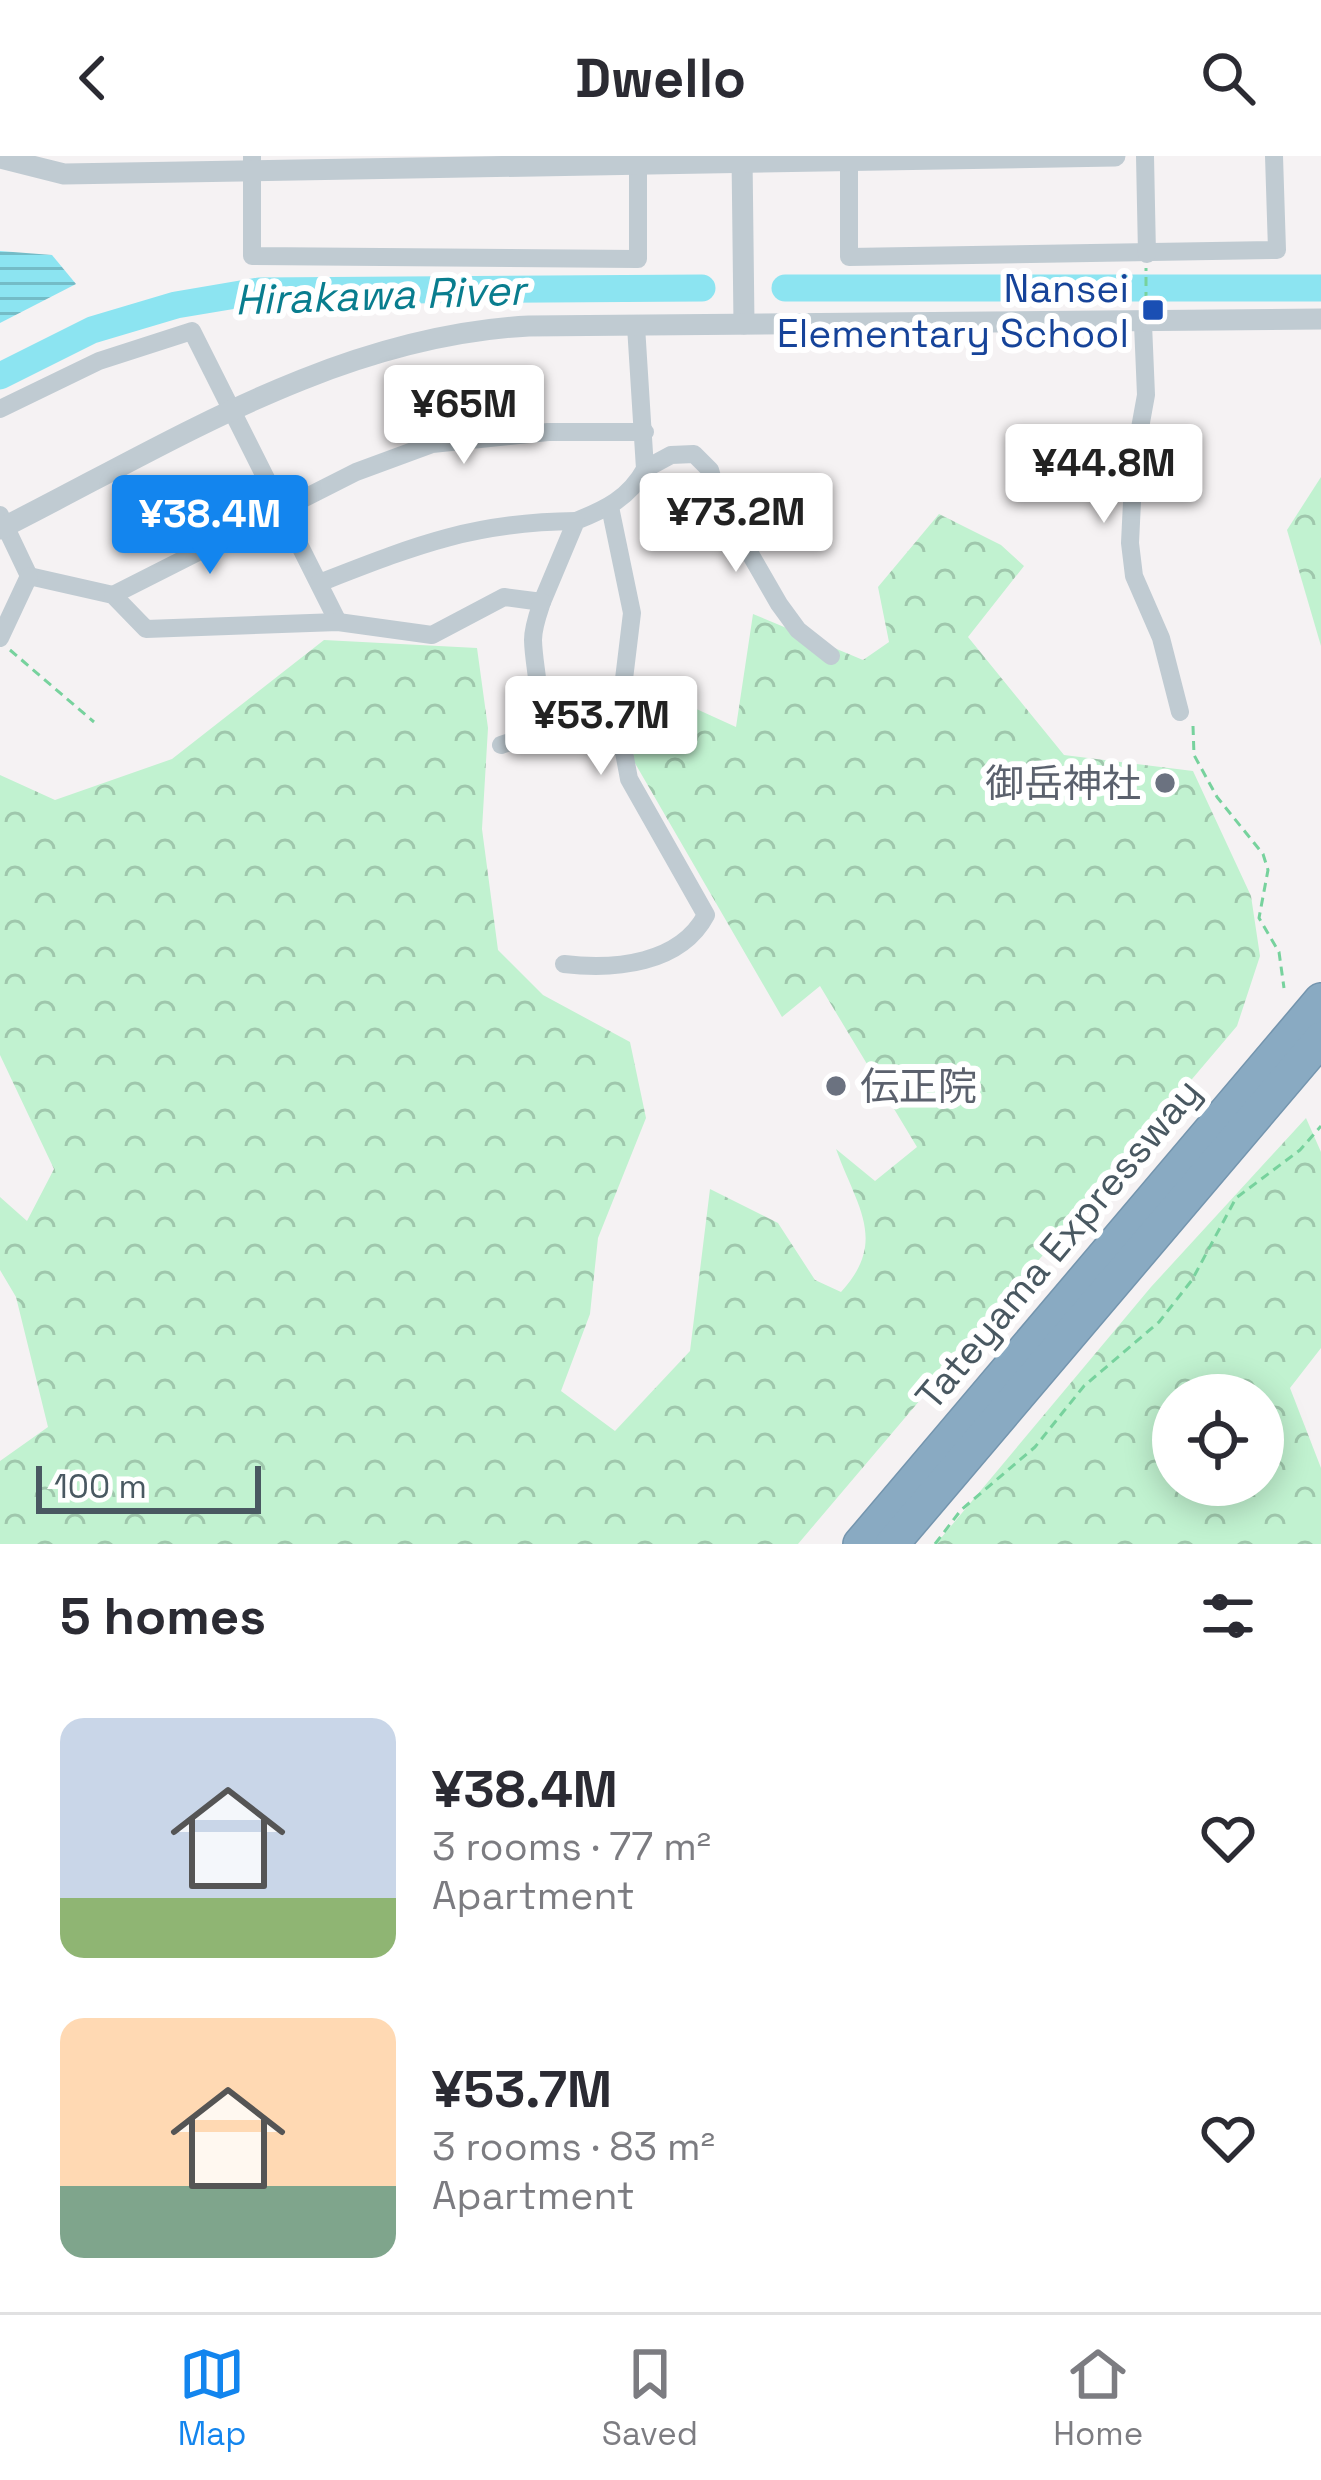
<!DOCTYPE html>
<html lang="en">
<head>
<meta charset="utf-8">
<style>
	:root { --surface:#fff; --page:#f2f2f3; --text:#2b2b33; --muted:#7c7c81; --line:#e1e1e2; --accent:#1385ee }
	body { margin:0; font-family:"Space Grotesk","Noto Sans JP",sans-serif; background:var(--page); color:var(--text); height:100vh; display:flex; flex-direction:column; font-size:45px; white-space:nowrap }
	* { box-sizing:border-box; margin:0 }
	p { font-size:39px; color:var(--muted) }
	.icon { flex:none; width:66px; height:66px; fill:none; stroke:currentColor; stroke-width:2; stroke-linecap:round; stroke-linejoin:round }
	.map { position:relative; height:1388px; overflow:hidden }
	.details { display:flex; flex-direction:column; background:var(--surface); flex:1 }
	.details>* { flex:none }
	.buttons { position:absolute; left:1152px; top:1218px; display:grid; gap:24px }
	.buttons a { display:grid; place-items:center; width:132px; height:132px; border-radius:50%; background:var(--surface); box-shadow:0 6px 30px #0003; font-size:60px }
	.scale { position:absolute; left:36px; bottom:30px; width:225px; box-sizing:border-box; padding-left:12px; border:6px solid #495861; border-top:0; font-size:33px; line-height:42px; white-space:nowrap; color:#495861; -webkit-text-stroke:9px #fff; paint-order:stroke }
	.price { position:absolute; translate:-50% -102px; padding:0 27px; border-radius:12px; background:#fff; color:#222; font-size:39px; line-height:78px; filter:drop-shadow(0 3px 6px #0008) }
	.price::after { content:''; position:absolute; left:50%; top:72px; width:36px; height:27px; margin-left:-18px; background:inherit; clip-path:polygon(0 0,100% 0,50% 100%) }
	.price.selected { background:var(--accent); color:#fff }
	ul { padding:0; list-style:none }
	li { display:flex; align-items:center; gap:36px; height:300px; padding:0 60px }
	li span { display:grid; place-items:center; flex:none; width:336px; height:240px; border-radius:24px; color:#555 }
	li>.icon { margin-inline-start:auto }
	span .icon { width:144px; height:144px; fill:#fffc; stroke-width:1 }
	li b { font-size:51px }
	h2 { display:flex; justify-content:space-between; align-items:center; height:144px; padding:0 60px; font-size:51px }
	header { display:flex; justify-content:space-between; align-items:center; height:156px; padding:0 60px; background:var(--surface); font-size:54px; font-weight:700 }
	.dock { display:flex; justify-content:space-around; align-items:center; height:168px; border-top:3px solid var(--line); background:var(--surface); font-size:33px; color:var(--muted) }
	.dock a { display:grid; justify-items:center; gap:6px }
	.dock .selected { color:var(--accent) }
	.map>svg:first-child { display:block }
	.forest { fill:url(#forest-crowns); fill-rule:evenodd }
	.water { fill:url(#water-rules) }
	.lines { fill:none; stroke-linecap:round; stroke-linejoin:round }
	.river { stroke:#8ce4f1; stroke-width:27 }
	.motorway-casing { stroke:#7495ae; stroke-width:36 }
	.path { stroke:#77d29d; stroke-width:3; stroke-dasharray:9 6; stroke-linecap:butt }
	.minor { stroke:#c0cbd2; stroke-width:18 }
	.tertiary { stroke:#c0cbd2; stroke-width:21 }
	.motorway { stroke:#89aac2; stroke-width:33 }
	.transit-dot { fill:#1a4fb4; stroke:#fff; stroke-width:4.5 }
	.worship-dot { fill:#6b7280; stroke:#fff; stroke-width:4.5 }
	.labels { text-anchor:middle; dominant-baseline:central; stroke-width:12; stroke-linejoin:round; paint-order:stroke }
	.transit-label { font-size:39px; fill:#164399; stroke:#fff; text-anchor:end }
	.worship-label { font-size:39px; fill:#5b616d; stroke:#fff; text-anchor:end }
	.street-label { font-size:39px; fill:#495861; stroke:#fff }
	.water-label { font-size:42px; font-style:italic; fill:#097d8e; stroke:#fff }
</style>
</head>
<body>
<header><svg class="icon" aria-label="back" viewBox="0 0 24 24"><path d="M15 5l-7 7 7 7"/></svg>Dwello<svg class="icon" aria-label="search" viewBox="0 0 24 24"><circle cx="10" cy="10" r="6"/><path d="M15 15l6 6"/></svg></header>
<div class="map">
<svg width="1321" height="1388" viewBox="0 0 1321 1388">
	<defs>
		<pattern id="forest-crowns" width="20" height="18" patternUnits="userSpaceOnUse" patternTransform="scale(3)"><rect width="20" height="18" fill="#c1f2d0"/><path d="M2 6a3 3 0 1 1 6 0M12 15a3 3 0 1 1 6 0" fill="none" stroke="#9fc7ac"/></pattern>
		<pattern id="water-rules" width="6" height="5" patternUnits="userSpaceOnUse" patternTransform="scale(3)"><rect width="6" height="5" fill="#8ce4f1"/><path d="M0 2.5h6" fill="none" stroke="#74bcc7"/></pattern>
	</defs>
	<rect width="100%" height="100%" fill="#f5f2f3"/>
	<g class="forest">
		<polygon points="1321,321 1321,490 1287,374"/>
		<path d="M939 358 1001 389 1024 410 968 481 1064 599 1193 615 1251 740 1260 800 1237 870 798 1388H0V1305L48 1271 16 1141 0 1114V1041L27 1065 54 1013 0 899V619L55 644 172 603 324 484 477 492 488 572 482 673 498 794 543 839 630 886 646 962 598 1082 590 1158 561 1235 615 1275 690 1195 710 1033 778 1067 815 1124 841 1136C888 1085 857 1051 836 993L875 1025 917 991 820 830 782 861 632 602 659 536 736 571 753 458 863 504 889 486 878 431Z"/>
		<path d="M1306 962 1321 996V1192L1290 1232 1321 1312V1388H936L1151 1131ZM1173 1239H1263V1329H1173Z"/>
	</g>
	<polygon class="water" points="0,95 52,99 76,128 0,167"/>
	<g class="lines">
		<g class="river">
			<polyline points="785,132 1321,132"/>
			<polyline points="0,220 92,174 176,149 259,135 702,132"/>
		</g>
		<defs>
			<g id="motorway">
				<polyline points="860,1388 1321,844"/>
				<polyline points="892,1388 1321,883"/>
			</g>
		</defs>
		<use href="#motorway" class="motorway-casing"/>
		<g class="path">
			<polyline points="1146,145 1146,112"/>
			<polyline points="10,494 94,566"/>
			<polyline points="1193,570 1194,599 1217,641 1263,698 1268,714 1259,762 1279,796 1284,832"/>
			<polyline points="935,1388 961,1354 1035,1291 1084,1230 1159,1166 1192,1124 1236,1042 1300,994 1321,970"/>
		</g>
		<g class="minor">
			<polyline points="252,0 252,100 638,103 638,9"/>
			<polyline points="849,0 849,101 1277,94 1274,0"/>
			<polyline points="1145,0 1147,98"/>
			<polyline points="1143,168 1146,239 1134,305 1130,387 1134,420 1161,482 1180,556"/>
			<polyline points="0,253 99,205 192,175 338,466"/>
			<polyline points="645,313 671,299 694,298 710,314 718,342 779,448 798,474 831,500"/>
			<polyline points="0,359 29,420"/>
			<path d="M29 420 113 439 146 473 338 466 432 479 504 441 542 446 576 365C606 353 629 342 645 313L636 170"/>
			<path d="M319 427C414 390 472 366 576 365"/>
			<polyline points="113,439 356,316 432,288 548,276 645,276"/>
			<polyline points="0,482 29,420"/>
			<path d="M501 589C557 573 534 527 533 484 533 471 538 458 542 446"/>
			<path d="M564 808C615 814 680 808 706 759L629 623 623 591 624 523 632 457 610 351"/>
		</g>
		<g class="tertiary">
			<polyline points="742,0 744,168"/>
			<polyline points="0,2 64,18 1115,0"/>
			<path d="M0 373C169 288 336 180 529 170L1321 163"/>
		</g>
		<use href="#motorway" class="motorway"/>
	</g>
	<rect class="transit-dot" x="1141" y="142" width="24" height="24" rx="6"/>
	<g class="worship-dot">
		<circle cx="1165" cy="627" r="12"/>
		<circle cx="836" cy="930" r="12"/>
	</g>
	<g class="labels">
		<g class="transit-label">
			<text x="1129" y="132">Nansei<tspan x="1129" dy="45">Elementary School</tspan></text>
		</g>
		<g class="worship-label">
			<text x="1141" y="627">御岳神社</text>
			<text x="860" y="930" text-anchor="start">伝正院</text>
		</g>
		<g class="street-label">
			<text transform="translate(1058 1088) rotate(-50)">Tateyama Expressway</text>
		</g>
		<g class="water-label">
			<text transform="translate(380 139) rotate(-2)">Hirakawa River</text>
		</g>
	</g>
</svg>
<div class="buttons">
<a><svg class="icon" aria-label="locate" viewBox="0 0 24 24"><circle cx="12" cy="12" r="6"/><path d="M12 2v4M12 18v4M2 12h4M18 12h4"/></svg></a>
</div>
<div class="scale">100 m</div>
<b class="price" style="left:464px;top:311px">¥65M</b>
<b class="price" style="left:1104px;top:370px">¥44.8M</b>
<b class="price" style="left:736px;top:419px">¥73.2M</b>
<b class="price selected" style="left:210px;top:421px">¥38.4M</b>
<b class="price" style="left:601px;top:622px">¥53.7M</b>
</div>
<section class="details">
<h2>5 homes<svg class="icon" aria-label="filters" viewBox="0 0 24 24"><path d="M4 7h16M4 17h16"/><circle cx="9" cy="7" r="2"/><circle cx="15" cy="17" r="2"/></svg></h2>
<ul>
<li><span style="background:linear-gradient(#c9d6e8 75%,#8fb573 0)"><svg class="icon" aria-label="home" viewBox="0 0 24 24"><path d="M3 11l9-7 9 7M6 9v11h12V9"/></svg></span><div><b>¥38.4M</b><p>3 rooms · 77 m²</p><p>Apartment</p></div><svg class="icon" aria-label="heart" viewBox="0 0 24 24"><path d="M12 20l-8-8c-3-5 5-10 8-4 3-6 11-1 8 4z"/></svg></li>
<li><span style="background:linear-gradient(#ffd9b3 70%,#7fa58c 0)"><svg class="icon" aria-label="home" viewBox="0 0 24 24"><path d="M3 11l9-7 9 7M6 9v11h12V9"/></svg></span><div><b>¥53.7M</b><p>3 rooms · 83 m²</p><p>Apartment</p></div><svg class="icon" aria-label="heart" viewBox="0 0 24 24"><path d="M12 20l-8-8c-3-5 5-10 8-4 3-6 11-1 8 4z"/></svg></li>
</ul>
</section>
<nav class="dock">
<a class="selected"><svg class="icon" aria-label="map" viewBox="0 0 24 24"><path d="M3 6l6-2 6 2 6-2v14l-6 2-6-2-6 2zM9 4v14M15 6v14"/></svg>Map</a>
<a><svg class="icon" aria-label="saved" viewBox="0 0 24 24"><path d="M7 4h10v16l-5-4-5 4z"/></svg>Saved</a>
<a><svg class="icon" aria-label="home" viewBox="0 0 24 24"><path d="M3 11l9-7 9 7M6 9v11h12V9"/></svg>Home</a>
</nav>
</body>
</html>
